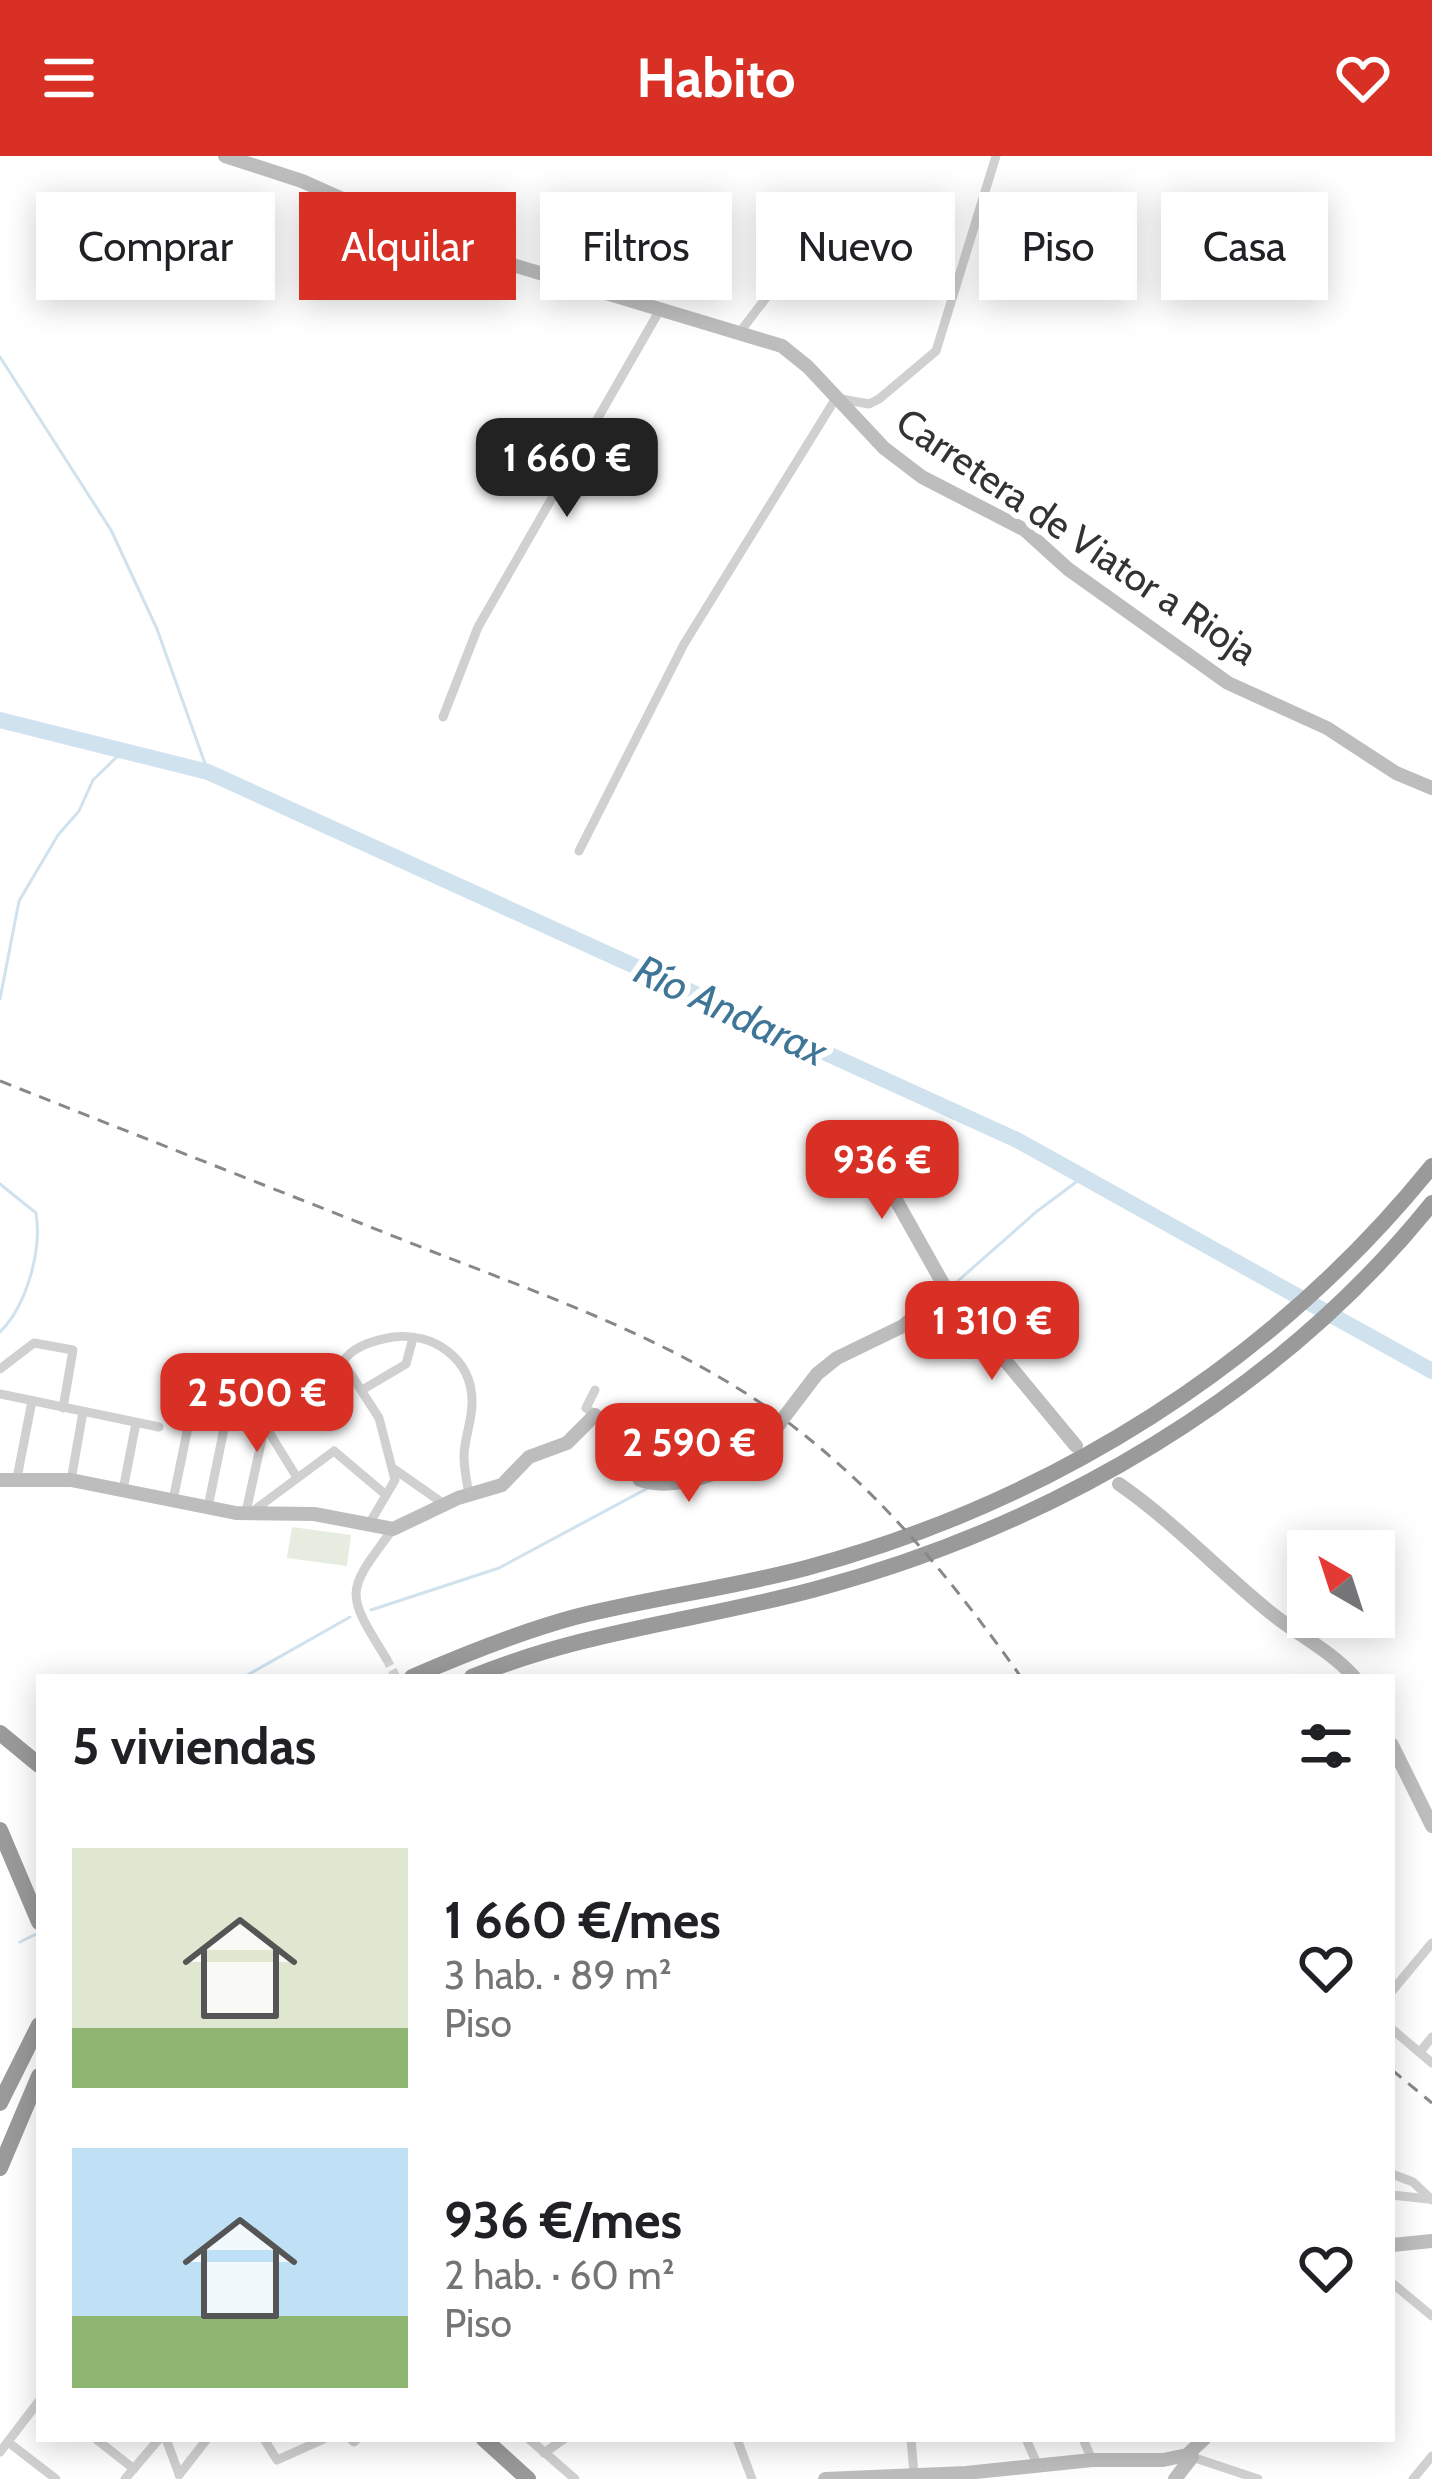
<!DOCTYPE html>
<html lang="es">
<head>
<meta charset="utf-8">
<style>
	:root { --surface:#fff; --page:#f6f6f6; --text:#202124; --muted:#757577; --accent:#d93025 }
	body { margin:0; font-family:Cabin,sans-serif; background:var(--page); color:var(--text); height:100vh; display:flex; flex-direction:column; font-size:45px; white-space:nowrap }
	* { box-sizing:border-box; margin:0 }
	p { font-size:39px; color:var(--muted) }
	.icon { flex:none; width:66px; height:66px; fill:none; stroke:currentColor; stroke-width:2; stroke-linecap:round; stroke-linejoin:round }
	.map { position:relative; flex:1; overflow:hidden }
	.side { position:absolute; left:36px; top:1518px; width:1359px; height:768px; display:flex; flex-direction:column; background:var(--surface); border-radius:0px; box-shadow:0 6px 30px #0003 }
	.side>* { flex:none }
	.hud { position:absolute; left:36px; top:36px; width:1362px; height:108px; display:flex; gap:24px }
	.needle { width:78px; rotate:321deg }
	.fabs { position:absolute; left:1287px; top:1374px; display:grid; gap:24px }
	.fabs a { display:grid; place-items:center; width:108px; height:108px; border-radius:0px; background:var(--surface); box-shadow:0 6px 30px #0003; font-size:60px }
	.price { position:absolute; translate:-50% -102px; padding:0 27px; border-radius:24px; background:var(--accent); color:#fff; font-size:39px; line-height:78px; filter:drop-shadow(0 3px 6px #0008) }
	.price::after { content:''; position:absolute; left:50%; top:72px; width:36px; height:27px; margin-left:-18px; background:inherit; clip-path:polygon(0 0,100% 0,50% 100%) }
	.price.selected { background:#222; color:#fff }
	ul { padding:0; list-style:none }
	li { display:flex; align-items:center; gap:36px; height:300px; padding:0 36px }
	li span { display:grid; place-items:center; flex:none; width:336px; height:240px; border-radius:0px; color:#555 }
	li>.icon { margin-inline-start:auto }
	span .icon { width:144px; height:144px; fill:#fffc; stroke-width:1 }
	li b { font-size:51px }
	h2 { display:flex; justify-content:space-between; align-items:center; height:144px; padding:0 36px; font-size:51px }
	.pill { padding:0 42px; border-radius:0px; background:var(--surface); box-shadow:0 6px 30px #0003; font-size:42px; line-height:108px }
	.pill.selected { background:var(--accent); color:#fff }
	header { display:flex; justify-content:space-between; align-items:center; height:156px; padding:0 36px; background:var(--accent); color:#fff; font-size:54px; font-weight:700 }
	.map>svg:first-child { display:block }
	.green { fill:#e6ecdf }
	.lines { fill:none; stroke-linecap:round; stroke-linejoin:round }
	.stream { stroke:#cfe2ee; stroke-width:3 }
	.river { stroke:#cfe2ee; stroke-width:16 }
	.street-tunnel { stroke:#d6d6d6; stroke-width:9; stroke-dasharray:9 4.5; stroke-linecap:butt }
	.street { stroke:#d0d0d0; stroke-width:9 }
	.secondary { stroke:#bdbdbd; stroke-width:14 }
	.highway { stroke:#9a9a9a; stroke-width:16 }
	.rail { stroke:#888; stroke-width:3; stroke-dasharray:12 9; stroke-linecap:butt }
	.labels { text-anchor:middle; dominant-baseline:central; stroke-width:12; stroke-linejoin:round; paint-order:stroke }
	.street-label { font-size:39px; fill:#333; stroke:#fff }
	.water-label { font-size:42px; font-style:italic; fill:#3f7597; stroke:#fff }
</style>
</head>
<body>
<header><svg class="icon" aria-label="menu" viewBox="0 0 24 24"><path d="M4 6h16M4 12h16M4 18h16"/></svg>Habito<svg class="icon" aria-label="heart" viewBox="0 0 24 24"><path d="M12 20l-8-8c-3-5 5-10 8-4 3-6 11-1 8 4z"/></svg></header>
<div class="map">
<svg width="1432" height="2323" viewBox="0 0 1432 2323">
	<rect width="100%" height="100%" fill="#fff"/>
	<polygon class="green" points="292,1371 351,1379 347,1410 287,1402"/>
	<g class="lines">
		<g class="stream">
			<polyline points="0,201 111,374 157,473 208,616"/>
			<polyline points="0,843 19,745 58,679 79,655 93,624 124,594"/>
			<path d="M0 1028 36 1057C42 1094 27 1149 0 1176"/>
			<polyline points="951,1131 1036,1056 1083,1021"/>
			<polyline points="371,1454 499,1412 648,1332"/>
			<polyline points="244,1521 350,1461"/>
			<polyline points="20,1786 36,1778"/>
		</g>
		<polyline class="river" points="0,564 208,616 1017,984 1432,1215"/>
		<polyline class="street-tunnel" points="386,1502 396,1521"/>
		<g class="street">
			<polyline points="740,176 832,55"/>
			<polyline points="443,561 478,471 661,152"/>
			<polyline points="579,695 684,488 836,242 869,248 879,243 936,195 996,0"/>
			<polyline points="0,1213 34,1187 73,1194 63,1252"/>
			<polyline points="362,1234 406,1208 413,1182"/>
			<polyline points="0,1238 159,1271"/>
			<polyline points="256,1255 296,1320"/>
			<polyline points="595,1259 586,1252 595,1234"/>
			<polyline points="630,1260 645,1276"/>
			<polyline points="394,1313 444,1348"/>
			<polyline points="17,1322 32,1245"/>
			<polyline points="71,1324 83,1256"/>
			<polyline points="123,1334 136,1267"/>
			<polyline points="173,1344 188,1271"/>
			<polyline points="208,1351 225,1268"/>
			<polyline points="253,1355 334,1295 386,1339"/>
			<polyline points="246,1356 265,1269"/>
			<path d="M369 1368 395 1324 379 1262 343 1206C352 1190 375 1184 393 1181 433 1176 471 1202 472 1244 473 1263 464 1282 464 1301 464 1313 467 1326 469 1339"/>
			<path d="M386 1502C344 1435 346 1436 393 1373"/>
			<polyline points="1392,1835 1432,1787"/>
			<polyline points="1392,1873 1432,1907"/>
			<polyline points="1420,1896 1432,1881"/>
			<polyline points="1392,2018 1413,2026 1432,2044"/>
			<polyline points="1392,2039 1428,2043"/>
			<polyline points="1392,2127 1432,2160"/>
			<polyline points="96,2283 134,2313"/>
			<polyline points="166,2283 179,2318"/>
			<polyline points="264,2283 277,2304 324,2283"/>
			<polyline points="351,2283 354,2286 357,2283"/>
			<polyline points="529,2283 575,2323"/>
			<polyline points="737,2283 752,2323"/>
			<polyline points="911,2283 914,2318"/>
			<polyline points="1026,2283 1038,2310"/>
			<polyline points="1083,2283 1092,2304"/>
			<polyline points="8,2286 56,2323"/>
			<polyline points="0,2296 39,2245"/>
			<polyline points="544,2297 564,2283"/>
			<polyline points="1192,2301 1258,2323"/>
			<polyline points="179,2319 207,2283"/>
			<polyline points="125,2323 159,2283"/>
			<polyline points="1413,2323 1432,2300"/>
		</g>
		<g class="secondary">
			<polyline points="225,0 302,25 443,88 782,190 808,211 884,292 922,321 1025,374 1068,413 1228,527 1327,572 1396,617 1432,632"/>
			<polyline points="861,982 946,1133 1076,1290"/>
			<polyline points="785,1260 817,1218 837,1202 903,1170 946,1133"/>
			<path d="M0 1324H71L236 1357 314 1358 393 1373 458 1342 502 1329 529 1301 567 1287 595 1259 636 1291V1317L640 1324C671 1335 719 1319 746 1302 760 1294 771 1278 781 1266"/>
			<path d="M1119 1328C1174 1366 1219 1415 1271 1457 1298 1479 1331 1495 1354 1521"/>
			<polyline points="1392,1589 1432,1670"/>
			<polyline points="1392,2089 1432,2085"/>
			<polyline points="825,2323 966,2317 1092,2304 1163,2304 1187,2299 1204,2283"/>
			<polyline points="1175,2323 1192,2301"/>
		</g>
		<g class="highway">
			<path d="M412 1521C465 1498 519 1476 575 1461 651 1442 730 1432 806 1412 1052 1346 1272 1208 1432 1010"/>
			<path d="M472 1521C583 1475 701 1464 816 1433 1051 1370 1278 1239 1432 1047"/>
			<polyline points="0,1577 39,1609"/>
			<polyline points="0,1674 39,1766"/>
			<polyline points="0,1947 39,1869"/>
			<polyline points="0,2012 39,1920"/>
			<polyline points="484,2283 528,2323"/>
		</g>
		<g class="rail">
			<path d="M0 925C144 982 287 1038 431 1095 551 1142 677 1185 782 1262 879 1333 952 1424 1021 1521"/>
			<polyline points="1392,1914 1432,1947"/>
		</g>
	</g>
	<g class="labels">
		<g class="street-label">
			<text transform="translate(1077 380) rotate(34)">Carretera de Viator a Rioja</text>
		</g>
		<g class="water-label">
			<text transform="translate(731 854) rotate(25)">Río Andarax</text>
		</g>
	</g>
</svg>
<div class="fabs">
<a><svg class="needle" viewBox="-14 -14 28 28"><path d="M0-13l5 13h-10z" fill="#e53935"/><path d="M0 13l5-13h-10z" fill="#757577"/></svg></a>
</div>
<b class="price selected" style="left:567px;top:364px">1 660 €</b>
<b class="price" style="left:882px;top:1066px">936 €</b>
<b class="price" style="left:992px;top:1227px">1 310 €</b>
<b class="price" style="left:257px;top:1299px">2 500 €</b>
<b class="price" style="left:689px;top:1349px">2 590 €</b>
<div class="hud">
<a class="pill">Comprar</a>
<a class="pill selected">Alquilar</a>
<a class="pill">Filtros</a>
<a class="pill">Nuevo</a>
<a class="pill">Piso</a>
<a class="pill">Casa</a>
</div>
<section class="side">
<h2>5 viviendas<svg class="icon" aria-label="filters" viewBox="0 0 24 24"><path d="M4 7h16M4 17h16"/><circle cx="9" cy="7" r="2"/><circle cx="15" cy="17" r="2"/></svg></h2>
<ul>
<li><span style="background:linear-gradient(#dfe7d0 75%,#8fb573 0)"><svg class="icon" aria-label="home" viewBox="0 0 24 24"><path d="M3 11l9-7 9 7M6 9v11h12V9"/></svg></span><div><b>1 660 €/mes</b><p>3 hab. · 89 m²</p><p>Piso</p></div><svg class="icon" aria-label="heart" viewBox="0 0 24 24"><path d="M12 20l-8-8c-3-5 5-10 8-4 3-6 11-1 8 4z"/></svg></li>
<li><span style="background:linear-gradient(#bfe0f5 70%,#8fb573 0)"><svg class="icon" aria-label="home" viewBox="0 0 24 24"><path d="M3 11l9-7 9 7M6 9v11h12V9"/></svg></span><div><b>936 €/mes</b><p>2 hab. · 60 m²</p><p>Piso</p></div><svg class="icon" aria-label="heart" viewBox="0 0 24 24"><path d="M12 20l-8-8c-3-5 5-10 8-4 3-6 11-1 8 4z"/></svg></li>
</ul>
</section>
</div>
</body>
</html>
